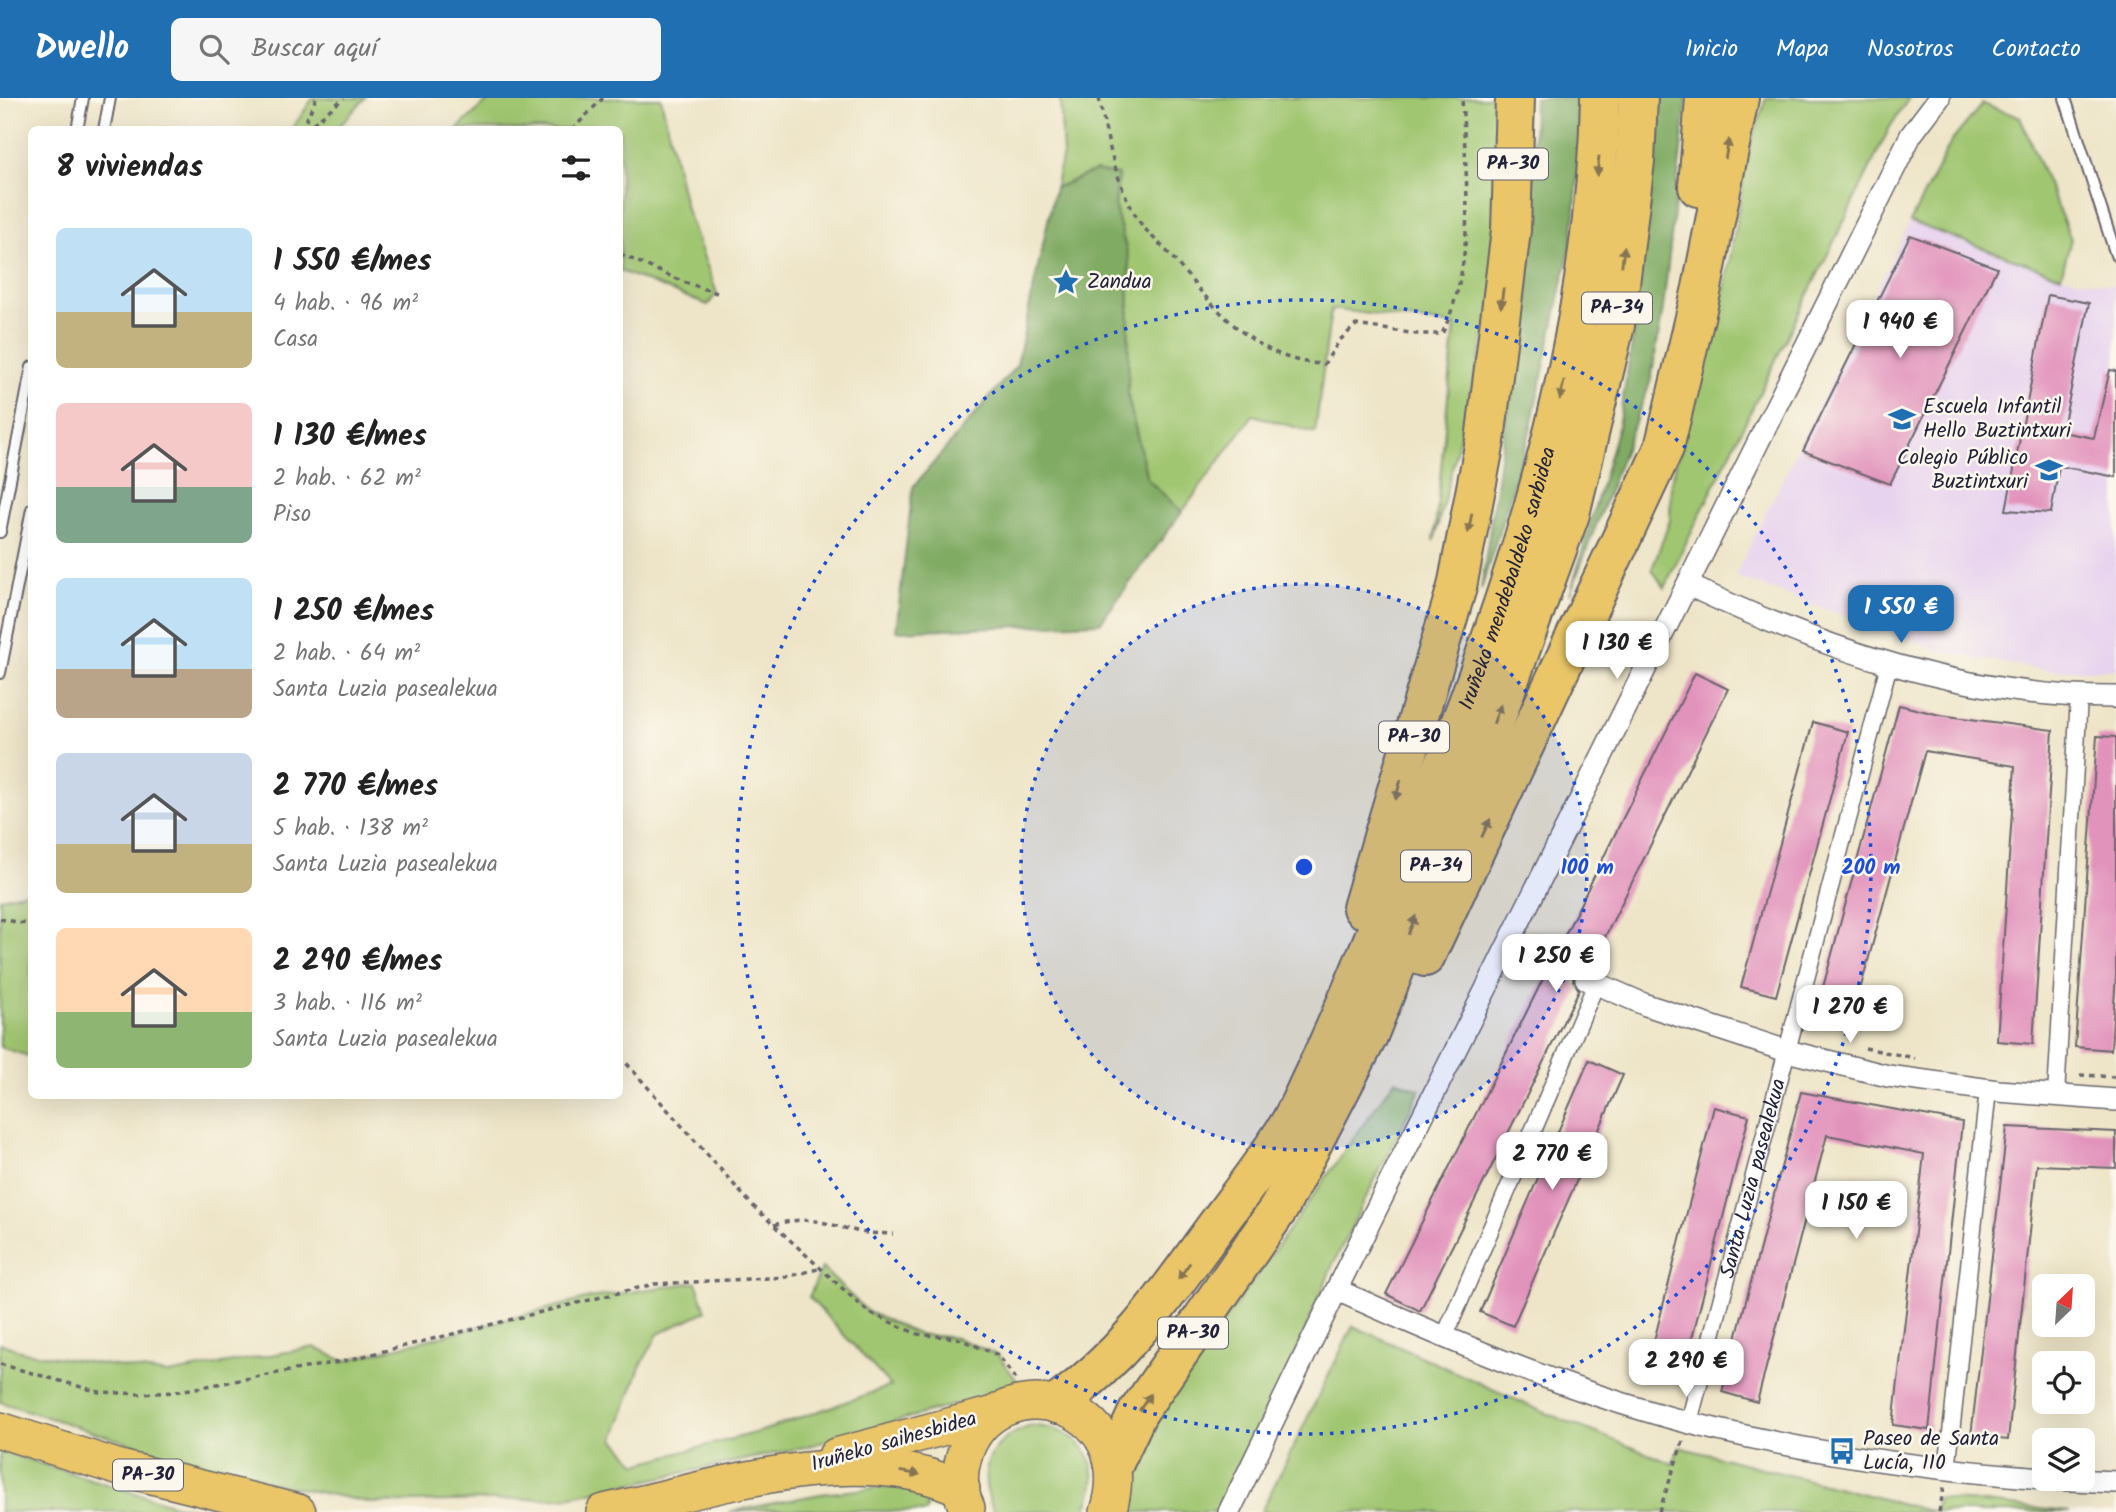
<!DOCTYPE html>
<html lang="es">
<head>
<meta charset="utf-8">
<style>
	:root { --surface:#fff; --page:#f6f6f6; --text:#222; --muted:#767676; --accent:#1f6fb2 }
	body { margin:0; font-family:Kalam,sans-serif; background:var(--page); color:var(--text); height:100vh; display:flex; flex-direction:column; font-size:26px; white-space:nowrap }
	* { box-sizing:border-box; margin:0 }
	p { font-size:23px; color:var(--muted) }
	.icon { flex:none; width:38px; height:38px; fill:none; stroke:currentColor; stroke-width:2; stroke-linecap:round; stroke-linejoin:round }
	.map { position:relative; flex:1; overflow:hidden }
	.details { position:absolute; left:28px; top:28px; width:595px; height:973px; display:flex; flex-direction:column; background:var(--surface); border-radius:10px; box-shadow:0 7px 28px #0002 }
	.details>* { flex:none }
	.needle { width:46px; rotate:25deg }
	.fabs { position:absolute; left:2032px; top:1176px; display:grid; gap:14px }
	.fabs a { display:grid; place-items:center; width:63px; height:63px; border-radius:10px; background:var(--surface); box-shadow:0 7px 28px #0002; font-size:35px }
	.price { position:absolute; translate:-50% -60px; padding:0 16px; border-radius:14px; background:#fff; color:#222; font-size:23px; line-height:46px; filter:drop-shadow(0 2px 4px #0008) }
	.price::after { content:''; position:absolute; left:50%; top:42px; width:21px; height:16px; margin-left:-10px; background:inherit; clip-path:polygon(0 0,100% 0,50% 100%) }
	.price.on { background:var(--accent); color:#fff }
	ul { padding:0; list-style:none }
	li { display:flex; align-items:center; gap:21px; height:175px; padding:0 28px }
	li span { display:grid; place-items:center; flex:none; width:196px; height:140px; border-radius:10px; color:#555 }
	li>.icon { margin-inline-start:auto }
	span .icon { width:84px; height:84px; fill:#fffc; stroke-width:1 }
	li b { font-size:30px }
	h2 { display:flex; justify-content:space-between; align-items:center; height:84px; padding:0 28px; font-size:30px }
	header { display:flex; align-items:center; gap:42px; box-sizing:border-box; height:98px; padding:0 35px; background:var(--accent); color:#fff }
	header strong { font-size:33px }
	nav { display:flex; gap:38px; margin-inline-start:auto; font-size:24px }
	.search { width:490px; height:63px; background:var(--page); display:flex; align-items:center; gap:18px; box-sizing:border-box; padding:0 24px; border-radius:10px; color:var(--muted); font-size:26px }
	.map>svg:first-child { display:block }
	.built { fill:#e7d2ef }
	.green { fill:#a0c671; stroke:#617456; stroke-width:2 }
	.forest { fill:#80ab63; stroke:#51664f; stroke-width:2 }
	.building { fill:#e293bc }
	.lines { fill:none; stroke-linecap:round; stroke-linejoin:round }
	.minor-tunnel { stroke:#c5beac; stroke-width:21; stroke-dasharray:21 10; stroke-linecap:butt }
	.service-casing { stroke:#69666c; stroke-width:14 }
	.pedestrian-casing { stroke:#69666c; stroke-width:19 }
	.minor-casing { stroke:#69666c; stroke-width:24 }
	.trunk-casing { stroke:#69666c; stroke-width:38 }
	.motorway-casing { stroke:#69666c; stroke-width:42 }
	.path { stroke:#69666c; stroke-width:3.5; stroke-dasharray:5 5; stroke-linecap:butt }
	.service { stroke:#fff; stroke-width:10 }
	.pedestrian { stroke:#fff; stroke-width:16 }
	.minor { stroke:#fff; stroke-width:21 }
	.trunk { stroke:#eac669; stroke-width:35 }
	.motorway { stroke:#eac669; stroke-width:38 }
	.oneway { fill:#867452 }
	.ring { fill:none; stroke:#1d4ed8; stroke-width:3.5; stroke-dasharray:3.5 7 }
	.labels { text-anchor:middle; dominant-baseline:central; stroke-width:5; stroke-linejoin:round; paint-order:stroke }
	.shield { fill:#fbf7ec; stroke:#636270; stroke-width:2 }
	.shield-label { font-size:19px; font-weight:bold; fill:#22223b }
	.poi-label { font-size:21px; fill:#22223b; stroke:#fbf7ec; text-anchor:start }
	.street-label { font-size:21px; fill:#22223b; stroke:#fbf7ec }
	.centre { fill:#1d4ed8; stroke:#fbf7ec; stroke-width:3.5 }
	.ring-label { font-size:21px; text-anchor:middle; font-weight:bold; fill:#1d4ed8; stroke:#fbf7ec; stroke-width:5; stroke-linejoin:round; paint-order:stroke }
</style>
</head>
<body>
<header>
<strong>Dwello</strong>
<div class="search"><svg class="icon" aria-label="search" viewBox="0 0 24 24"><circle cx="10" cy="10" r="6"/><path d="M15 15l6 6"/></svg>Buscar aquí</div>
<nav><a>Inicio</a><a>Mapa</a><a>Nosotros</a><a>Contacto</a></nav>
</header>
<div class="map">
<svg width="2116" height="1414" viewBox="0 0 2116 1414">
	<rect width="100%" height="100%" fill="#fbf7ec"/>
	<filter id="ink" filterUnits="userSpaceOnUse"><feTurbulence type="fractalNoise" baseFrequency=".0143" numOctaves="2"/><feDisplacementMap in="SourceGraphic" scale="14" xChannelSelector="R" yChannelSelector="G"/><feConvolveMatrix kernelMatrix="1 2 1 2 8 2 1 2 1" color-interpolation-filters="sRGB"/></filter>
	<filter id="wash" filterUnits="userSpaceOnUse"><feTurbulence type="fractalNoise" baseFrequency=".00686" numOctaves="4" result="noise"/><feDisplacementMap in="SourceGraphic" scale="28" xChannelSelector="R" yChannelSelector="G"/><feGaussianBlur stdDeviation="1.57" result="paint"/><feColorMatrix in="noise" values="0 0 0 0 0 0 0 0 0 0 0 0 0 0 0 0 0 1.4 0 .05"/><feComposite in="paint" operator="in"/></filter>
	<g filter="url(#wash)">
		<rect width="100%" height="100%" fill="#eee5c8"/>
		<polygon class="built" points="1910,124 2061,178 2116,188 2116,572 2044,572 1947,555 1735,478"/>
		<g class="green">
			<polygon points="313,0 365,0 337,31 292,31"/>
			<polygon points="491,0 661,0 686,111 717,195 708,207 620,173 620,32 457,31"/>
			<polygon points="1060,0 1512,0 1511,132 1434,443 1455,227 1331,211 1315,335 1253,317 1182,414 1147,381 1128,298 1129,162 1115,109 1118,77 1095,73 1055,90 1063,56"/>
			<polygon points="1766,0 1909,0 1890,29 1664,490 1652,471 1670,422 1671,383 1722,207 1749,52"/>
			<polygon points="1982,6 2020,19 2071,141 2061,178 1910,124 1951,44"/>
			<polygon points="31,793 32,793 31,959 0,949 0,800"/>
			<polygon points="1395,982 1420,992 1333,1166 1229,1414 1128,1414 1114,1394 1167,1304"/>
			<polygon points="822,1170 868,1214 917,1236 957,1240 998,1257 1021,1288 805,1349 563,1400 372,1405 219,1374 0,1304 0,1245 23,1254 168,1276 314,1249 344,1263 590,1200 696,1184 706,1213 658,1236 640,1269 614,1341 637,1366 762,1333 891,1288 809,1199"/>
			<polygon points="1353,1228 1541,1313 1673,1366 1679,1349 1934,1414 1938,1400 2070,1414 1261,1414"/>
			<path d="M1031 1328C1082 1329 1109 1367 1084 1414L994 1413C975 1372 989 1342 1031 1328Z"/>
			<polygon points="0,1353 174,1407 217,1414 0,1414"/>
			<polygon points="895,1388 929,1399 926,1414 769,1411 728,1414 820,1396"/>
		</g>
		<g class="forest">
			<polygon points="1534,0 1584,0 1573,137 1529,337 1481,492 1532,142"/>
			<polygon points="1651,0 1687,0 1663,210 1651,282 1570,496 1618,329 1637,217"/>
			<polygon points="1095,73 1118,77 1115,110 1129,162 1128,299 1147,381 1182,414 1100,525 896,533 913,389 1017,267 1055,90"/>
		</g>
		<g id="blocks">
			<g class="building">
				<polygon points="1910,137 1997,170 1890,386 1803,353"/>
				<polygon points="2048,197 2089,205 2062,334 2094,340 2110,272 2116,273 2116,379 2059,368 2051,415 2006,412"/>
				<polygon points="1695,575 1728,591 1590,869 1579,870 1574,875 1573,883 1579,892 1420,1213 1386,1196 1546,875 1556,874 1561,869 1562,861 1557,853"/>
				<polygon points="1899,607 1940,617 2053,632 2033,946 1997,943 2015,668 1925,653 1853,918 1818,908"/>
				<polygon points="1813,624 1848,634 1776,898 1741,889"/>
				<polygon points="2097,638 2116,639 2116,877 2111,952 2075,949"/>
				<polygon points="1589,962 1623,977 1513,1228 1480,1214"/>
				<polygon points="1801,994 1962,1024 1929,1332 1893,1327 1924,1056 1827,1037 1757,1304 1722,1294"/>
				<polygon points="1714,1009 1749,1018 1681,1283 1646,1274"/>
				<polygon points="2007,1029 2116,1034 2116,1070 2037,1067 2008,1342 1971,1338"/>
			</g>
		</g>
	</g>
	<g filter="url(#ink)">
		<use href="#blocks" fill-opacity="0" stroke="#69666c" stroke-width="2"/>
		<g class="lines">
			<polyline class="minor-tunnel" points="1549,863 1586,881"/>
			<defs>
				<g id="service">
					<polyline points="2065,0 2116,157"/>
					<polyline points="77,32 83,0"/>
					<polyline points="104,32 110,0"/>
					<polyline points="0,434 32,269"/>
					<polyline points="0,575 32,411"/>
				</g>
				<g id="pedestrian">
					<polyline points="2056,998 2079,599"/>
					<polyline points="1444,1240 1596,886"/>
					<path id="s1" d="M1689 1324 1889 566"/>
					<polyline points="1947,1372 1988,992"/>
				</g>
				<g id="minor">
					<path d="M1688 487C1823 551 1966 600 2116 599"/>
					<polyline points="1510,845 1549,863"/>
					<polyline points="1586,881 1646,907 1787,953 1888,978 1998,993 2116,1002"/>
					<path d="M1337 1192C1459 1247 1584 1300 1714 1331 1823 1357 1933 1372 2044 1380"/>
					<polyline points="2050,1381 2116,1384"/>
					<polyline points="1229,1414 1346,1172 1911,37 1939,0"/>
				</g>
				<g id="trunk">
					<polyline points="0,1332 120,1370 298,1414"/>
					<polyline points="836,1358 994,1316"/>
					<path d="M967 1410C959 1394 959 1375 964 1358 993 1263 1144 1301 1108 1414"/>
					<path d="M604 1414C712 1391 858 1340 962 1391"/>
				</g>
				<g id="motorway">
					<polyline points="1698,89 1705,0"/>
					<polyline points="1362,810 1457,489 1485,343 1511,132 1515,0"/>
					<polyline points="1425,859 1664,350 1702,190 1739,0"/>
					<path id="s2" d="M1057 1306C1121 1260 1158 1209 1203 1146 1231 1107 1262 1069 1288 1028 1300 1008 1309 984 1320 963 1349 902 1374 839 1400 776 1503 530 1595 269 1600 0"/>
					<polyline points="1114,1365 1138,1314 1279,1110 1368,938 1497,616 1570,416 1615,227 1635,63 1638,0"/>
				</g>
			</defs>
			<use href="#service" class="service-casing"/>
			<use href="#pedestrian" class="pedestrian-casing"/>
			<use href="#minor" class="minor-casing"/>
			<use href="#trunk" class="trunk-casing"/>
			<use href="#motorway" class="motorway-casing"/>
			<g class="path">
				<path d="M1099 0C1107 40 1115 82 1136 118 1144 133 1160 145 1171 158 1212 207 1255 264 1324 266L1340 242 1356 227 1417 236H1442C1477 162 1466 79 1462 0"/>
				<polyline points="302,32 316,0"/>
				<polyline points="305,32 344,0"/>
				<polyline points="572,32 603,0"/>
				<polyline points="620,156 684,184 717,195"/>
				<polyline points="0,821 32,827"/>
				<polyline points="1865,950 1915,960"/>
				<polyline points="620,958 752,1107 868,1214 917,1236 957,1240 998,1257 1017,1283"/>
				<polyline points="2080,977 2116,979"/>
				<path d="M774 1127C809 1116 826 1126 860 1134 870 1136 882 1135 893 1136"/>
				<polyline points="0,1266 99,1294 140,1296 174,1294 344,1263 654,1186 786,1179 822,1170"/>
				<polyline points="1659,1414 1683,1343"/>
				<polyline points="1939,1414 1944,1389"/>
			</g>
			<use href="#service" class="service"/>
			<use href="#pedestrian" class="pedestrian"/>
			<use href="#minor" class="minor"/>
			<use href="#trunk" class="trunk"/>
			<use href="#motorway" class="motorway"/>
		</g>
		<defs><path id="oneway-solid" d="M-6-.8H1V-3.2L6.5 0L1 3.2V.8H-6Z" transform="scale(1.75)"/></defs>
		<g class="oneway">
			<use href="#oneway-solid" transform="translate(1727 51) rotate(-80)"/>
			<use href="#oneway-solid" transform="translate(1598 68) rotate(96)"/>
			<use href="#oneway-solid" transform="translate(1623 158) rotate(-83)"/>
			<use href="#oneway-solid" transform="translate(1502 200) rotate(97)"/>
			<use href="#oneway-solid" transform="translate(1562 292) rotate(103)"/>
			<use href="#oneway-solid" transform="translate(1470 425) rotate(101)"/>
			<use href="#oneway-solid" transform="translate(1497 616) rotate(-69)"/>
			<use href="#oneway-solid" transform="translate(1398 692) rotate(106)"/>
			<use href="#oneway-solid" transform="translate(1486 730) rotate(-65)"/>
			<use href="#oneway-solid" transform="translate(1412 827) rotate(-68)"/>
			<use href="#oneway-solid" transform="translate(1184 1173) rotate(126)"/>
			<use href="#oneway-solid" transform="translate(1145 1304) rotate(-56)"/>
			<use href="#oneway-solid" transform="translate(910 1375) rotate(9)"/>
		</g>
	</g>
	<circle cx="1304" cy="769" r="283" fill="#1d4ed8" fill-opacity=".12"/>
	<g class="ring">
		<circle cx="1304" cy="769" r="283"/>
		<circle cx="1304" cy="769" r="567"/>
	</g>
	<defs>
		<symbol id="sight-bare" viewBox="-9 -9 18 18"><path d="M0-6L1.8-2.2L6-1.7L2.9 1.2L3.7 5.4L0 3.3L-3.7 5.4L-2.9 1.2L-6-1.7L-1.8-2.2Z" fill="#1f6fb2" stroke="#fbf7ec" stroke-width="2.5" paint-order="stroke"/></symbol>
		<symbol id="school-bare" viewBox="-9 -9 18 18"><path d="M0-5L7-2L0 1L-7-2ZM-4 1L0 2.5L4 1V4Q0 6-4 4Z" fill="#1f6fb2" stroke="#fbf7ec" stroke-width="2.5" paint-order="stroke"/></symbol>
		<symbol id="bus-bare" viewBox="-9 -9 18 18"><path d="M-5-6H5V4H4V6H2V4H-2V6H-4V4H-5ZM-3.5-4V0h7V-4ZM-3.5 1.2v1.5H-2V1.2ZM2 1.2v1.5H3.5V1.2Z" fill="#1f6fb2" stroke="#fbf7ec" stroke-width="2.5" paint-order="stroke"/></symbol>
	</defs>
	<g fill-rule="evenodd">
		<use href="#sight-bare" x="1047" y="165" width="38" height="38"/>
		<use href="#school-bare" x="1883" y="302" width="38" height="38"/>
		<use href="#school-bare" x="2030" y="353" width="38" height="38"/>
		<use href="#bus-bare" x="1823" y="1334" width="38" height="38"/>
	</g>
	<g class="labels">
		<g class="shield">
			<rect x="1478" y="50.5" width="70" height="31" rx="5"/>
			<rect x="1582" y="194.5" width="70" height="31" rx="5"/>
			<rect x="1379" y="623.5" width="70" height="31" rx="5"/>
			<rect x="1401" y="752.5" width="70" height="31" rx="5"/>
			<rect x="1158" y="1219.5" width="70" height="31" rx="5"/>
			<rect x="113" y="1361.5" width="70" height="31" rx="5"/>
		</g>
		<g class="shield-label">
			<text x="1513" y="66">PA-30</text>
			<text x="1617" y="210">PA-34</text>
			<text x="1414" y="639">PA-30</text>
			<text x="1436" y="768">PA-34</text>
			<text x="1193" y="1235">PA-30</text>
			<text x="148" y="1377">PA-30</text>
		</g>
		<g class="poi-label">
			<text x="1087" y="184">Zandua</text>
			<text x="1923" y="309">Escuela Infantil<tspan x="1923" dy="24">Hello Buztintxuri</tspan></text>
			<text x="2028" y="360" text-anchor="end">Colegio Público<tspan x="2028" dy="24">Buztintxuri</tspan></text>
			<text x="1863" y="1341">Paseo de Santa<tspan x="1863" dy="24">Lucía, 110</tspan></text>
		</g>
		<g class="street-label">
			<text stroke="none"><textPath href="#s2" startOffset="954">Iruñeko mendebaldeko sarbidea</textPath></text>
			<text stroke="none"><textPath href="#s1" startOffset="252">Santa Luzia pasealekua</textPath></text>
			<text transform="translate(894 1344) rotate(-16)">Iruñeko saihesbidea</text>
		</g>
	</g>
	<circle cx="1304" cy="769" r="10" class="centre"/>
	<g class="ring-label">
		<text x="1587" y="776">100 m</text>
		<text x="1871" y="776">200 m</text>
	</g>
</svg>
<div class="fabs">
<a><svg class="needle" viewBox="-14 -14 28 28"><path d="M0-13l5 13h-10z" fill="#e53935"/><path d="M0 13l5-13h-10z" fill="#767676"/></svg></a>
<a><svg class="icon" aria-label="locate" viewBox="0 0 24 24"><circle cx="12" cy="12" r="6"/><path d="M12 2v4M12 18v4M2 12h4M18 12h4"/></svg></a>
<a><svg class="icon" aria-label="layers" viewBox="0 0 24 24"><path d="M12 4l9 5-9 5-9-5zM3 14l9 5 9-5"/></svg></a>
</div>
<b class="price" style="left:1900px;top:262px">1 940 €</b>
<b class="price on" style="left:1901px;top:547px">1 550 €</b>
<b class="price" style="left:1617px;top:583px">1 130 €</b>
<b class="price" style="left:1556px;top:896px">1 250 €</b>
<b class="price" style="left:1850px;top:947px">1 270 €</b>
<b class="price" style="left:1552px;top:1094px">2 770 €</b>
<b class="price" style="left:1856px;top:1143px">1 150 €</b>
<b class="price" style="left:1686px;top:1301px">2 290 €</b>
<section class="details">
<h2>8 viviendas<svg class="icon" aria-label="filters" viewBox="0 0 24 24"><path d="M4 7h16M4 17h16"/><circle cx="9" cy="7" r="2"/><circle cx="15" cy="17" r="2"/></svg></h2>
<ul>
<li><span style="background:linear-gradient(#bfe0f5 60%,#c2b280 0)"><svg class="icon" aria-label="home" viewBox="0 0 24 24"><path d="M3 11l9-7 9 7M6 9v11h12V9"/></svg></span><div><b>1 550 €/mes</b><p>4 hab. · 96 m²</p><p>Casa</p></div></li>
<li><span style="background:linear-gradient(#f6c9c9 60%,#7fa58c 0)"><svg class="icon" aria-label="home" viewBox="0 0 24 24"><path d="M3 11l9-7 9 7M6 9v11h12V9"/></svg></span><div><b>1 130 €/mes</b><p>2 hab. · 62 m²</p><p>Piso</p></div></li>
<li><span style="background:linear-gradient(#bfe0f5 65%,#b9a48a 0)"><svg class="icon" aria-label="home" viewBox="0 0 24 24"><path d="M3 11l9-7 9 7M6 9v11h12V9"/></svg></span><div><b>1 250 €/mes</b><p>2 hab. · 64 m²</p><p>Santa Luzia pasealekua</p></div></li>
<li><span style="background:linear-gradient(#c9d6e8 65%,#c2b280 0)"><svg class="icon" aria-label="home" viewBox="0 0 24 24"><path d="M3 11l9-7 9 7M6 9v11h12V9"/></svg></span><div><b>2 770 €/mes</b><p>5 hab. · 138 m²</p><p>Santa Luzia pasealekua</p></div></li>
<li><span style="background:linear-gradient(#ffd9b3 60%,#8fb573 0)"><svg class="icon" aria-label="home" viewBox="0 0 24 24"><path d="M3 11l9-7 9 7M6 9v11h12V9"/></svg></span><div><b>2 290 €/mes</b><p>3 hab. · 116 m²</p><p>Santa Luzia pasealekua</p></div></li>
</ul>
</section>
</div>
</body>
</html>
